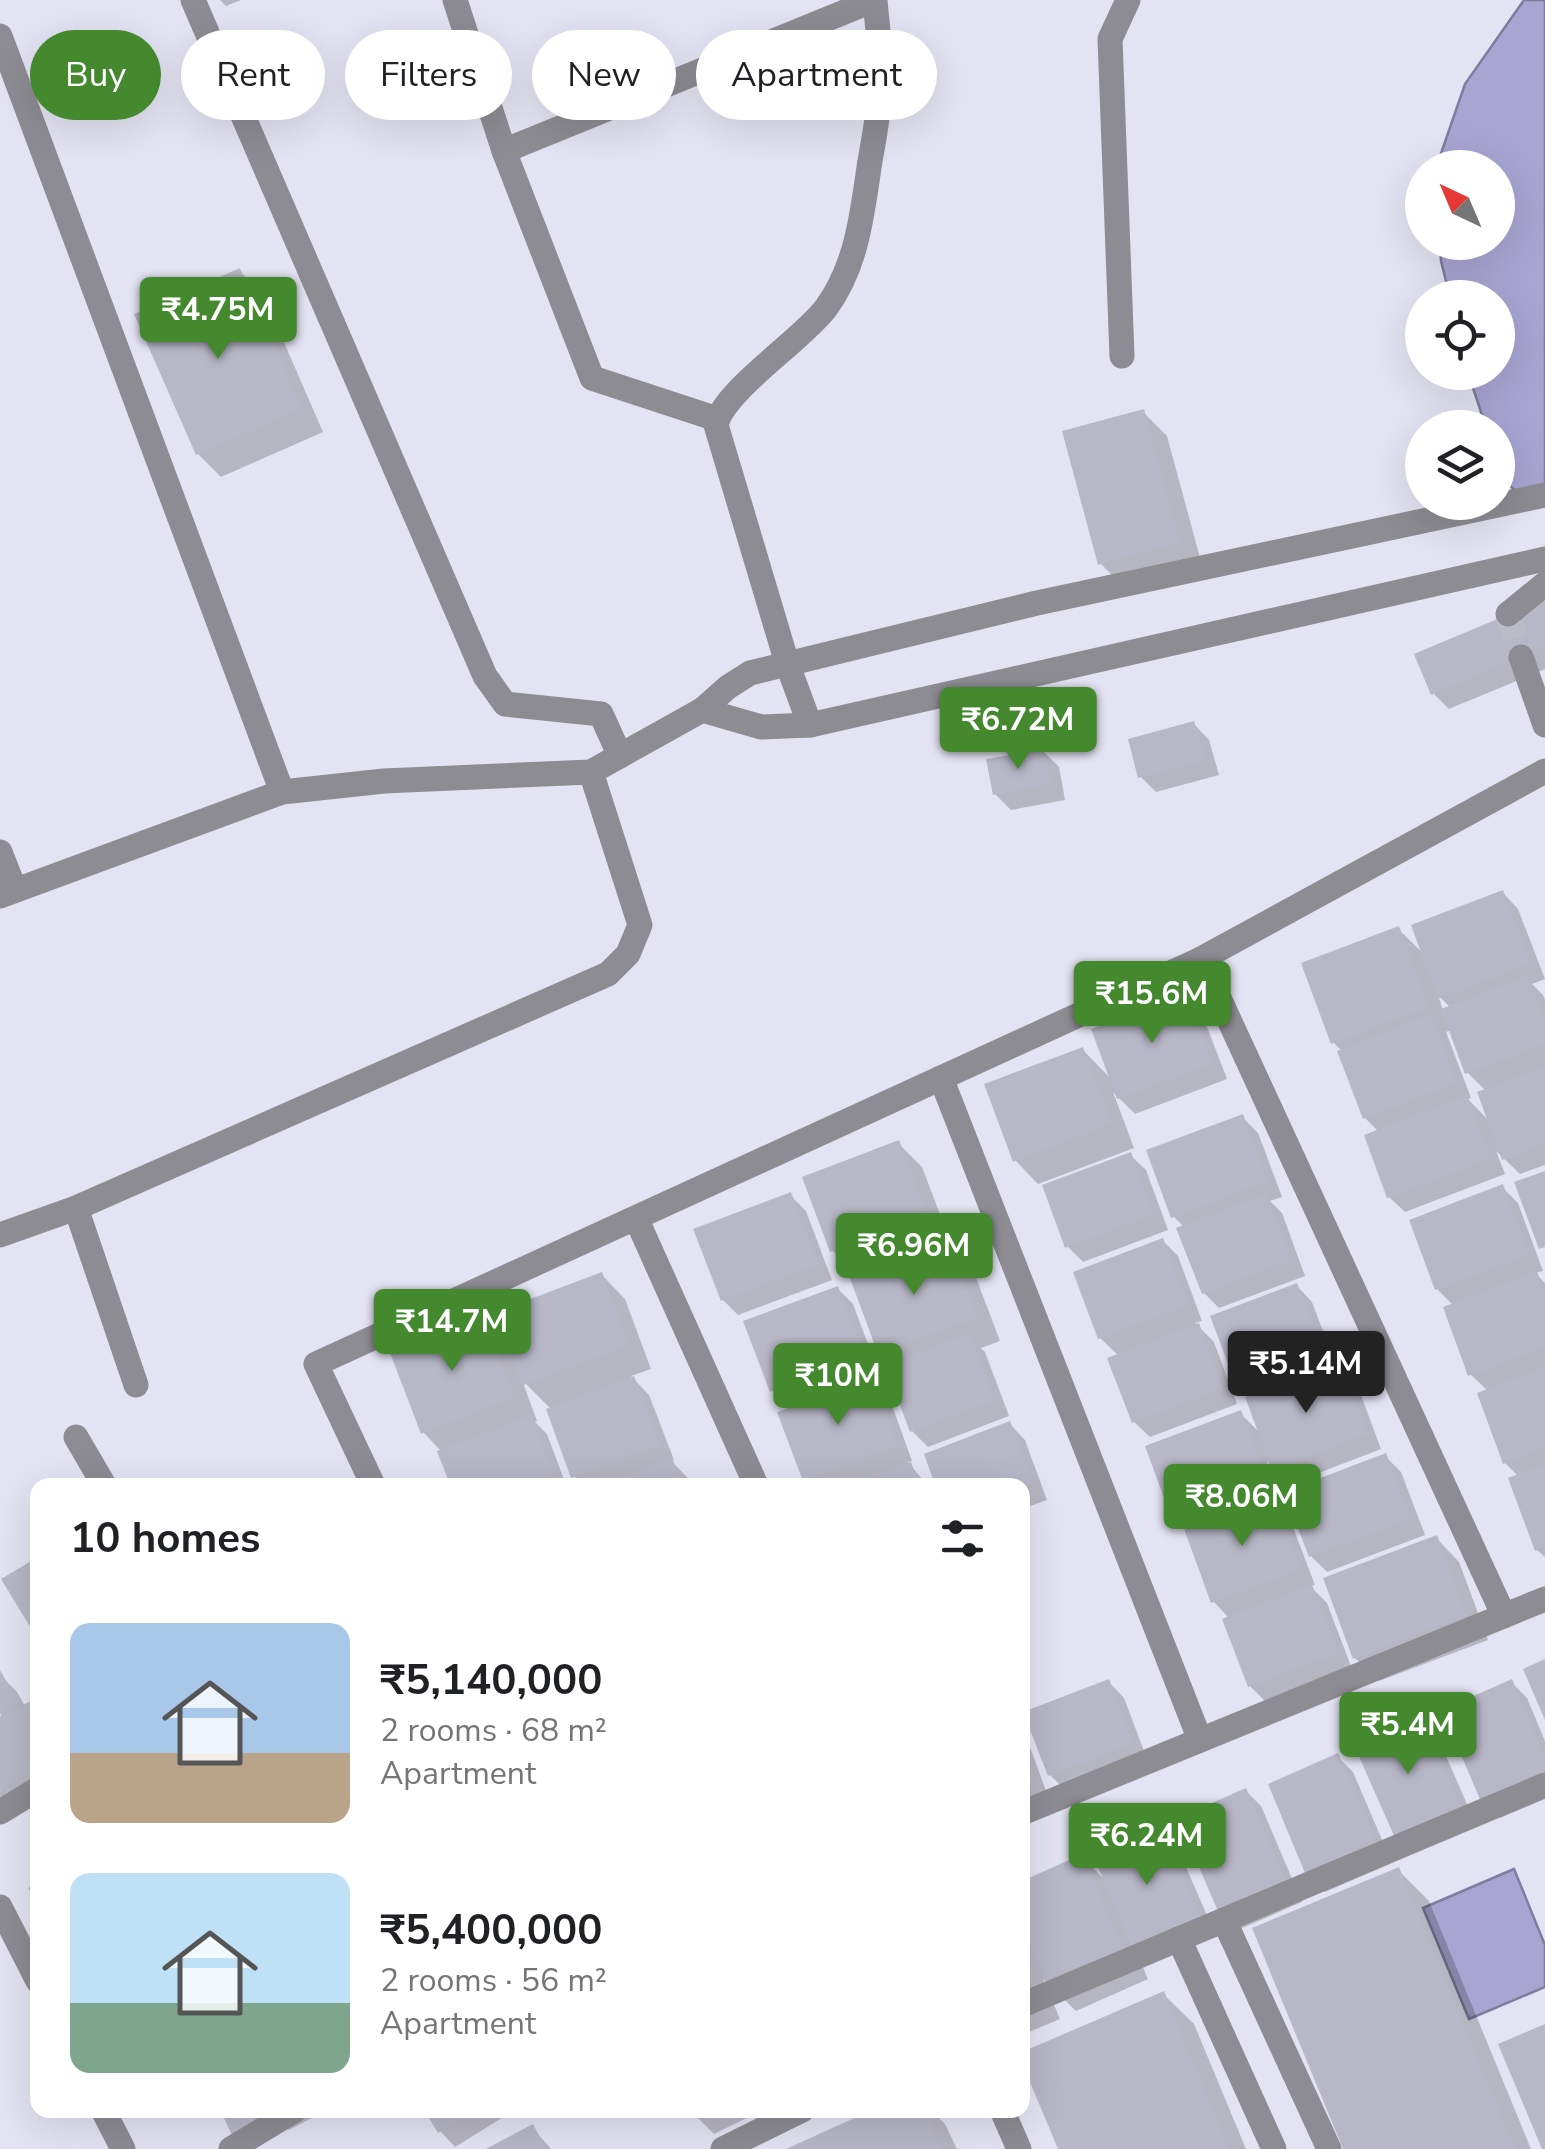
<!DOCTYPE html>
<html lang="en">
<head>
<meta charset="utf-8">
<style>
	:root { --surface:#fff; --page:#f6f6f6; --text:#202124; --muted:#757577; --accent:#44892e }
	body { margin:0; font-family:"Nunito Sans",sans-serif; background:var(--page); color:var(--text); height:100vh; display:flex; flex-direction:column; font-size:38px; white-space:nowrap }
	* { box-sizing:border-box; margin:0 }
	p { font-size:32px; color:var(--muted) }
	.icon { flex:none; width:55px; height:55px; fill:none; stroke:currentColor; stroke-width:2; stroke-linecap:round; stroke-linejoin:round }
	.map { position:relative; flex:1; overflow:hidden }
	.sheet { position:absolute; left:30px; top:1478px; width:1000px; height:640px; display:flex; flex-direction:column; background:var(--surface); border-radius:20px; box-shadow:0 10px 40px #0002 }
	.sheet>* { flex:none }
	.banner { position:absolute; left:30px; top:30px; width:1000px; height:90px; display:flex; gap:20px }
	.needle { width:65px; rotate:316deg }
	.controls { position:absolute; left:1405px; top:150px; display:grid; gap:20px }
	.controls a { display:grid; place-items:center; width:110px; height:110px; border-radius:50%; background:var(--surface); box-shadow:0 10px 40px #0002; font-size:50px }
	.price { position:absolute; translate:-50% -85px; padding:0 22px; border-radius:10px; background:var(--accent); color:#fff; font-size:32px; line-height:65px; filter:drop-shadow(0 2px 5px #0008) }
	.price::after { content:''; position:absolute; left:50%; top:60px; width:30px; height:22px; margin-left:-15px; background:inherit; clip-path:polygon(0 0,100% 0,50% 100%) }
	.price.current { background:#222; color:#fff }
	ul { padding:0; list-style:none }
	li { display:flex; align-items:center; gap:30px; height:250px; padding:0 40px }
	li span { display:grid; place-items:center; flex:none; width:280px; height:200px; border-radius:20px; color:#555 }
	li>.icon { margin-inline-start:auto }
	span .icon { width:120px; height:120px; fill:#fffc; stroke-width:1 }
	li b { font-size:42px }
	h2 { display:flex; justify-content:space-between; align-items:center; height:120px; padding:0 40px; font-size:42px }
	.pill { padding:0 35px; border-radius:45px; background:var(--surface); box-shadow:0 10px 40px #0002; font-size:35px; line-height:90px }
	.pill.current { background:var(--accent); color:#fff }
	.map>svg:first-child { display:block }
	.water { fill:#a9a5d3; stroke:#7f7c9e; stroke-width:2.5 }
	.shadow { fill:#0003; fill-rule:evenodd }
	.building { fill:#b8b7c7 }
	.lines { fill:none; stroke-linecap:round; stroke-linejoin:round }
	.street-tunnel { stroke:#bcbcc9; stroke-width:25; stroke-dasharray:25 12; stroke-linecap:butt }
	.lane { stroke:#8d8c93; stroke-width:25 }
	.street { stroke:#8d8c93; stroke-width:25 }
</style>
</head>
<body>
<div class="map">
<svg width="1545" height="2149" viewBox="0 0 1545 2149">
	<rect width="100%" height="100%" fill="#e4e3f3"/>
	<g class="water">
		<path d="M1524 0H1545V490C1540 492 1534 494 1529 494 1497 493 1498 450 1498 428L1486 427 1468 373 1498 372V298L1450 297 1441 261 1440 243 1498 242V168H1437V165L1465 84Z"/>
		<polygon points="1514,1869 1545,1945 1545,1987 1469,2019 1423,1908"/>
	</g>
	<g class="shadow">
		<polygon points="220,0 241,0 226,6"/>
		<polygon points="239,271 263,294 323,432 221,477 198,454"/>
		<polygon points="1143,412 1167,436 1202,565 1124,587 1100,563"/>
		<polygon points="1545,602 1545,669 1449,709 1434,694"/>
		<polygon points="1194,724 1209,740 1219,775 1156,792 1140,776"/>
		<polygon points="1043,751 1059,767 1065,800 1011,810 995,794"/>
		<path d="M1503 893 1518 909 1545 979 1532 984 1543 995 1545 1000V1165L1520 1174 1496 1151 1505 1174 1405 1212 1389 1197 1379 1132 1365 1118 1342 1051 1333 1042 1398 929 1425 955ZM1438 995 1451 1008 1443 1011ZM1452 1030 1467 1072 1486 1091 1490 1122 1468 1099 1471 1098 1446 1032Z"/>
		<polygon points="1186,995 1201,1011 1227,1079 1135,1114 1113,1092 1134,1148 1038,1184 1015,1160 1083,1050 1112,1080"/>
		<polygon points="1242,1117 1258,1133 1282,1197 1270,1201 1282,1213 1305,1276 1219,1308 1204,1293 1185,1228 1173,1216"/>
		<polygon points="898,1143 922,1167 949,1238 875,1266 877,1271 949,1244 972,1267 1000,1341 981,1348 985,1352 1009,1416 928,1447 912,1431 892,1365 880,1353 853,1280 859,1277 832,1250"/>
		<polygon points="1130,1155 1146,1170 1168,1230 1083,1262 1067,1246"/>
		<polygon points="1502,1187 1518,1203 1543,1271 1535,1273 1545,1283 1545,1557 1537,1550 1519,1477 1505,1463 1488,1391 1470,1374 1453,1305 1437,1289"/>
		<polygon points="790,1195 806,1211 832,1280 738,1315 723,1300"/>
		<polygon points="1163,1241 1178,1256 1202,1321 1195,1323 1214,1342 1237,1404 1150,1437 1134,1422 1119,1356 1100,1338"/>
		<polygon points="602,1275 625,1299 651,1369 631,1376 649,1395 674,1460 671,1461 687,1477 690,1485 582,1485 574,1476 552,1410 522,1380 537,1421 535,1422 547,1434 566,1485 452,1485 442,1452 423,1432 484,1317 511,1345"/>
		<polygon points="1297,1286 1312,1302 1336,1365 1340,1364 1355,1379 1381,1449 1290,1484 1267,1461 1281,1497 1273,1499 1288,1514 1315,1585 1310,1586 1327,1603 1352,1669 1266,1702 1250,1686 1230,1619 1214,1602 1187,1530 1173,1516 1240,1413 1262,1435 1253,1397 1237,1381"/>
		<polygon points="837,1288 853,1304 878,1371 868,1375 888,1394 912,1461 908,1462 927,1485 810,1485 805,1480 791,1410 772,1390"/>
		<polygon points="1010,1424 1025,1440 1047,1500 1022,1509 1022,1485 938,1485"/>
		<polygon points="1385,1456 1401,1472 1425,1535 1327,1572 1311,1556"/>
		<polygon points="1436,1538 1459,1562 1488,1640 1379,1681 1355,1658"/>
		<polygon points="1,1676 17,1692 25,1706 38,1700 38,1792 0,1813"/>
		<polygon points="1109,1682 1124,1698 1147,1759 1065,1790 1050,1775"/>
		<polygon points="1511,1682 1527,1698 1545,1741 1545,1799 1500,1818 1484,1803"/>
		<polygon points="1421,1719 1437,1735 1476,1825 1412,1853"/>
		<polygon points="1022,1733 1026,1736 1050,1802 1022,1813"/>
		<polygon points="1337,1756 1353,1772 1392,1863 1325,1892 1310,1876"/>
		<polygon points="1246,1791 1261,1806 1302,1902 1238,1930"/>
		<polygon points="1160,1828 1176,1844 1216,1936 1134,1947 1148,1979 1076,2011 1043,1979 1060,2019 1022,2035 1022,1923 1082,1857 1107,1882"/>
		<polygon points="1398,1870 1429,1901 1531,2149 1346,2149"/>
		<polygon points="38,1883 38,1905 28,1888"/>
		<polygon points="1163,1994 1194,2024 1246,2149 1061,2149"/>
		<polygon points="223,2110 313,2110 316,2116 289,2130 269,2111 280,2134 250,2149"/>
		<polygon points="427,2110 515,2110 455,2147 440,2131"/>
		<polygon points="694,2110 763,2110 714,2134 698,2118"/>
		<polygon points="879,2110 931,2110 945,2124 957,2149 792,2149"/>
		<polygon points="532,2127 551,2149 491,2149"/>
	</g>
	<g class="building">
		<polygon points="240,268 302,409 196,455 134,314"/>
		<polygon points="1144,409 1180,542 1098,565 1062,431"/>
		<polygon points="1545,599 1545,647 1431,695 1414,654"/>
		<polygon points="1194,721 1205,760 1138,778 1128,739"/>
		<polygon points="1044,749 1051,784 993,795 986,759"/>
		<polygon points="1503,890 1531,963 1438,999 1411,925"/>
		<polygon points="1399,926 1429,1007 1331,1044 1301,963"/>
		<polygon points="1528,976 1545,1022 1545,1044 1465,1074 1441,1009"/>
		<polygon points="1186,992 1213,1063 1117,1099 1091,1029"/>
		<polygon points="1431,1014 1457,1083 1363,1119 1337,1051"/>
		<polygon points="1083,1047 1112,1124 1013,1162 984,1084"/>
		<polygon points="1545,1066 1545,1144 1502,1160 1477,1092"/>
		<polygon points="1467,1095 1491,1159 1387,1198 1364,1135"/>
		<polygon points="1243,1114 1268,1181 1171,1218 1146,1150"/>
		<polygon points="899,1140 927,1214 830,1252 802,1177"/>
		<polygon points="1131,1152 1154,1214 1065,1248 1042,1185"/>
		<polygon points="1545,1171 1545,1247 1539,1249 1514,1182"/>
		<polygon points="1503,1184 1529,1255 1435,1290 1409,1220"/>
		<polygon points="791,1192 818,1264 721,1301 693,1229"/>
		<polygon points="1267,1194 1291,1260 1202,1294 1176,1228"/>
		<polygon points="1163,1238 1188,1305 1098,1339 1073,1272"/>
		<polygon points="949,1241 978,1317 878,1354 850,1278"/>
		<polygon points="1537,1271 1545,1294 1545,1347 1468,1376 1443,1307"/>
		<polygon points="602,1272 629,1345 523,1385 496,1312"/>
		<polygon points="1297,1283 1322,1349 1235,1382 1210,1316"/>
		<polygon points="838,1286 864,1355 770,1392 743,1321"/>
		<polygon points="484,1315 515,1397 421,1434 389,1350"/>
		<polygon points="1199,1323 1223,1388 1132,1423 1107,1358"/>
		<polygon points="969,1333 995,1400 910,1432 885,1365"/>
		<polygon points="1340,1361 1367,1434 1272,1470 1245,1397"/>
		<polygon points="1545,1367 1545,1448 1503,1464 1477,1393"/>
		<polygon points="634,1376 660,1444 571,1478 546,1409"/>
		<polygon points="873,1376 898,1445 803,1481 777,1412"/>
		<polygon points="1241,1410 1267,1481 1171,1517 1145,1446"/>
		<polygon points="532,1415 557,1485 450,1485 437,1451"/>
		<polygon points="1010,1421 1033,1484 1022,1488 1022,1485 935,1485 924,1454"/>
		<polygon points="1386,1453 1411,1519 1309,1557 1284,1492"/>
		<polygon points="672,1458 682,1485 603,1485"/>
		<polygon points="911,1462 919,1485 851,1485"/>
		<polygon points="1545,1464 1545,1547 1535,1551 1508,1478"/>
		<polygon points="1273,1495 1301,1569 1211,1603 1184,1529"/>
		<polygon points="1437,1535 1467,1616 1353,1659 1323,1578"/>
		<polygon points="38,1557 38,1620 29,1625 1,1579"/>
		<polygon points="1312,1585 1338,1653 1248,1687 1222,1619"/>
		<polygon points="1545,1659 1545,1720 1523,1669"/>
		<polygon points="0,1670 19,1703 0,1714"/>
		<polygon points="1109,1679 1133,1743 1048,1776 1023,1712"/>
		<polygon points="1512,1679 1545,1757 1545,1777 1482,1804 1442,1710"/>
		<polygon points="38,1697 38,1768 0,1789 0,1717"/>
		<polygon points="1422,1716 1462,1809 1395,1838 1354,1745"/>
		<polygon points="1023,1750 1036,1787 1022,1792 1022,1751"/>
		<polygon points="1338,1753 1379,1847 1307,1878 1268,1784"/>
		<polygon points="1246,1788 1288,1886 1220,1916 1178,1818"/>
		<polygon points="1161,1825 1202,1920 1133,1950 1093,1855"/>
		<polygon points="1083,1854 1126,1956 1050,1989 1022,1924 1022,1881"/>
		<polygon points="1399,1867 1515,2149 1343,2149 1252,1928"/>
		<polygon points="1164,1991 1229,2149 1058,2149 1022,2063 1022,2052"/>
		<polygon points="1545,2024 1545,2149 1542,2149 1498,2044"/>
		<polygon points="220,2110 262,2110 266,2118 232,2135"/>
		<polygon points="424,2110 474,2110 438,2133"/>
		<polygon points="872,2110 924,2110 942,2149 786,2149"/>
		<polygon points="533,2124 546,2149 486,2149"/>
	</g>
	<g class="lines">
		<polyline class="street-tunnel" points="1508,614 1521,657"/>
		<polyline class="lane" points="1122,356 1110,39 1128,0"/>
		<g class="street">
			<polyline points="193,0 485,676 505,704 601,714 620,756"/>
			<polyline points="455,0 504,151 592,378 717,419"/>
			<polyline points="0,36 282,792 0,896"/>
			<polyline points="504,151 874,0"/>
			<polyline points="1508,614 1545,584"/>
			<polyline points="1521,657 1545,725"/>
			<polyline points="702,710 761,727 810,725 1545,559"/>
			<path d="M810 725 787 663 716 425C724 390 801 341 826 308 858 264 862 213 870 161 875 134 880 105 881 77 881 52 877 25 875 0"/>
			<polyline points="282,792 384,781 591,772 702,710 728,687 750,673 1037,603 1545,495"/>
			<polyline points="0,852 15,890"/>
			<polyline points="1201,959 1504,1616"/>
			<polyline points="941,1078 1200,1740"/>
			<polyline points="76,1208 136,1385"/>
			<polyline points="636,1218 756,1485"/>
			<polyline points="0,1235 76,1208 608,974 628,954 640,925 591,772"/>
			<polyline points="76,1437 104,1485"/>
			<polyline points="373,1485 316,1364 1201,959 1545,771"/>
			<polyline points="0,1812 38,1789"/>
			<polyline points="1022,1813 1545,1599"/>
			<polyline points="0,1907 38,1981"/>
			<polyline points="1224,1920 1329,2149"/>
			<polyline points="1179,1939 1274,2149"/>
			<polyline points="1022,2005 1545,1785"/>
			<polyline points="103,2110 123,2149"/>
			<polyline points="1002,2110 1019,2149"/>
			<polyline points="231,2149 295,2110"/>
			<polyline points="723,2149 802,2110"/>
		</g>
	</g>
</svg>
<div class="controls">
<a><svg class="needle" viewBox="-14 -14 28 28"><path d="M0-13l5 13h-10z" fill="#e53935"/><path d="M0 13l5-13h-10z" fill="#757577"/></svg></a>
<a><svg class="icon" aria-label="locate" viewBox="0 0 24 24"><circle cx="12" cy="12" r="6"/><path d="M12 2v4M12 18v4M2 12h4M18 12h4"/></svg></a>
<a><svg class="icon" aria-label="layers" viewBox="0 0 24 24"><path d="M12 4l9 5-9 5-9-5zM3 14l9 5 9-5"/></svg></a>
</div>
<b class="price" style="left:218px;top:362px">₹4.75M</b>
<b class="price" style="left:1018px;top:772px">₹6.72M</b>
<b class="price" style="left:1152px;top:1046px">₹15.6M</b>
<b class="price" style="left:914px;top:1298px">₹6.96M</b>
<b class="price" style="left:452px;top:1374px">₹14.7M</b>
<b class="price current" style="left:1306px;top:1416px">₹5.14M</b>
<b class="price" style="left:838px;top:1428px">₹10M</b>
<b class="price" style="left:1242px;top:1549px">₹8.06M</b>
<b class="price" style="left:1408px;top:1777px">₹5.4M</b>
<b class="price" style="left:1147px;top:1888px">₹6.24M</b>
<div class="banner">
<a class="pill current">Buy</a>
<a class="pill">Rent</a>
<a class="pill">Filters</a>
<a class="pill">New</a>
<a class="pill">Apartment</a>
</div>
<section class="sheet">
<h2>10 homes<svg class="icon" aria-label="filters" viewBox="0 0 24 24"><path d="M4 7h16M4 17h16"/><circle cx="9" cy="7" r="2"/><circle cx="15" cy="17" r="2"/></svg></h2>
<ul>
<li><span style="background:linear-gradient(#a9c7e8 65%,#b9a48a 0)"><svg class="icon" aria-label="home" viewBox="0 0 24 24"><path d="M3 11l9-7 9 7M6 9v11h12V9"/></svg></span><div><b>₹5,140,000</b><p>2 rooms · 68 m²</p><p>Apartment</p></div></li>
<li><span style="background:linear-gradient(#bfe0f5 65%,#7fa58c 0)"><svg class="icon" aria-label="home" viewBox="0 0 24 24"><path d="M3 11l9-7 9 7M6 9v11h12V9"/></svg></span><div><b>₹5,400,000</b><p>2 rooms · 56 m²</p><p>Apartment</p></div></li>
</ul>
</section>
</div>
</body>
</html>
